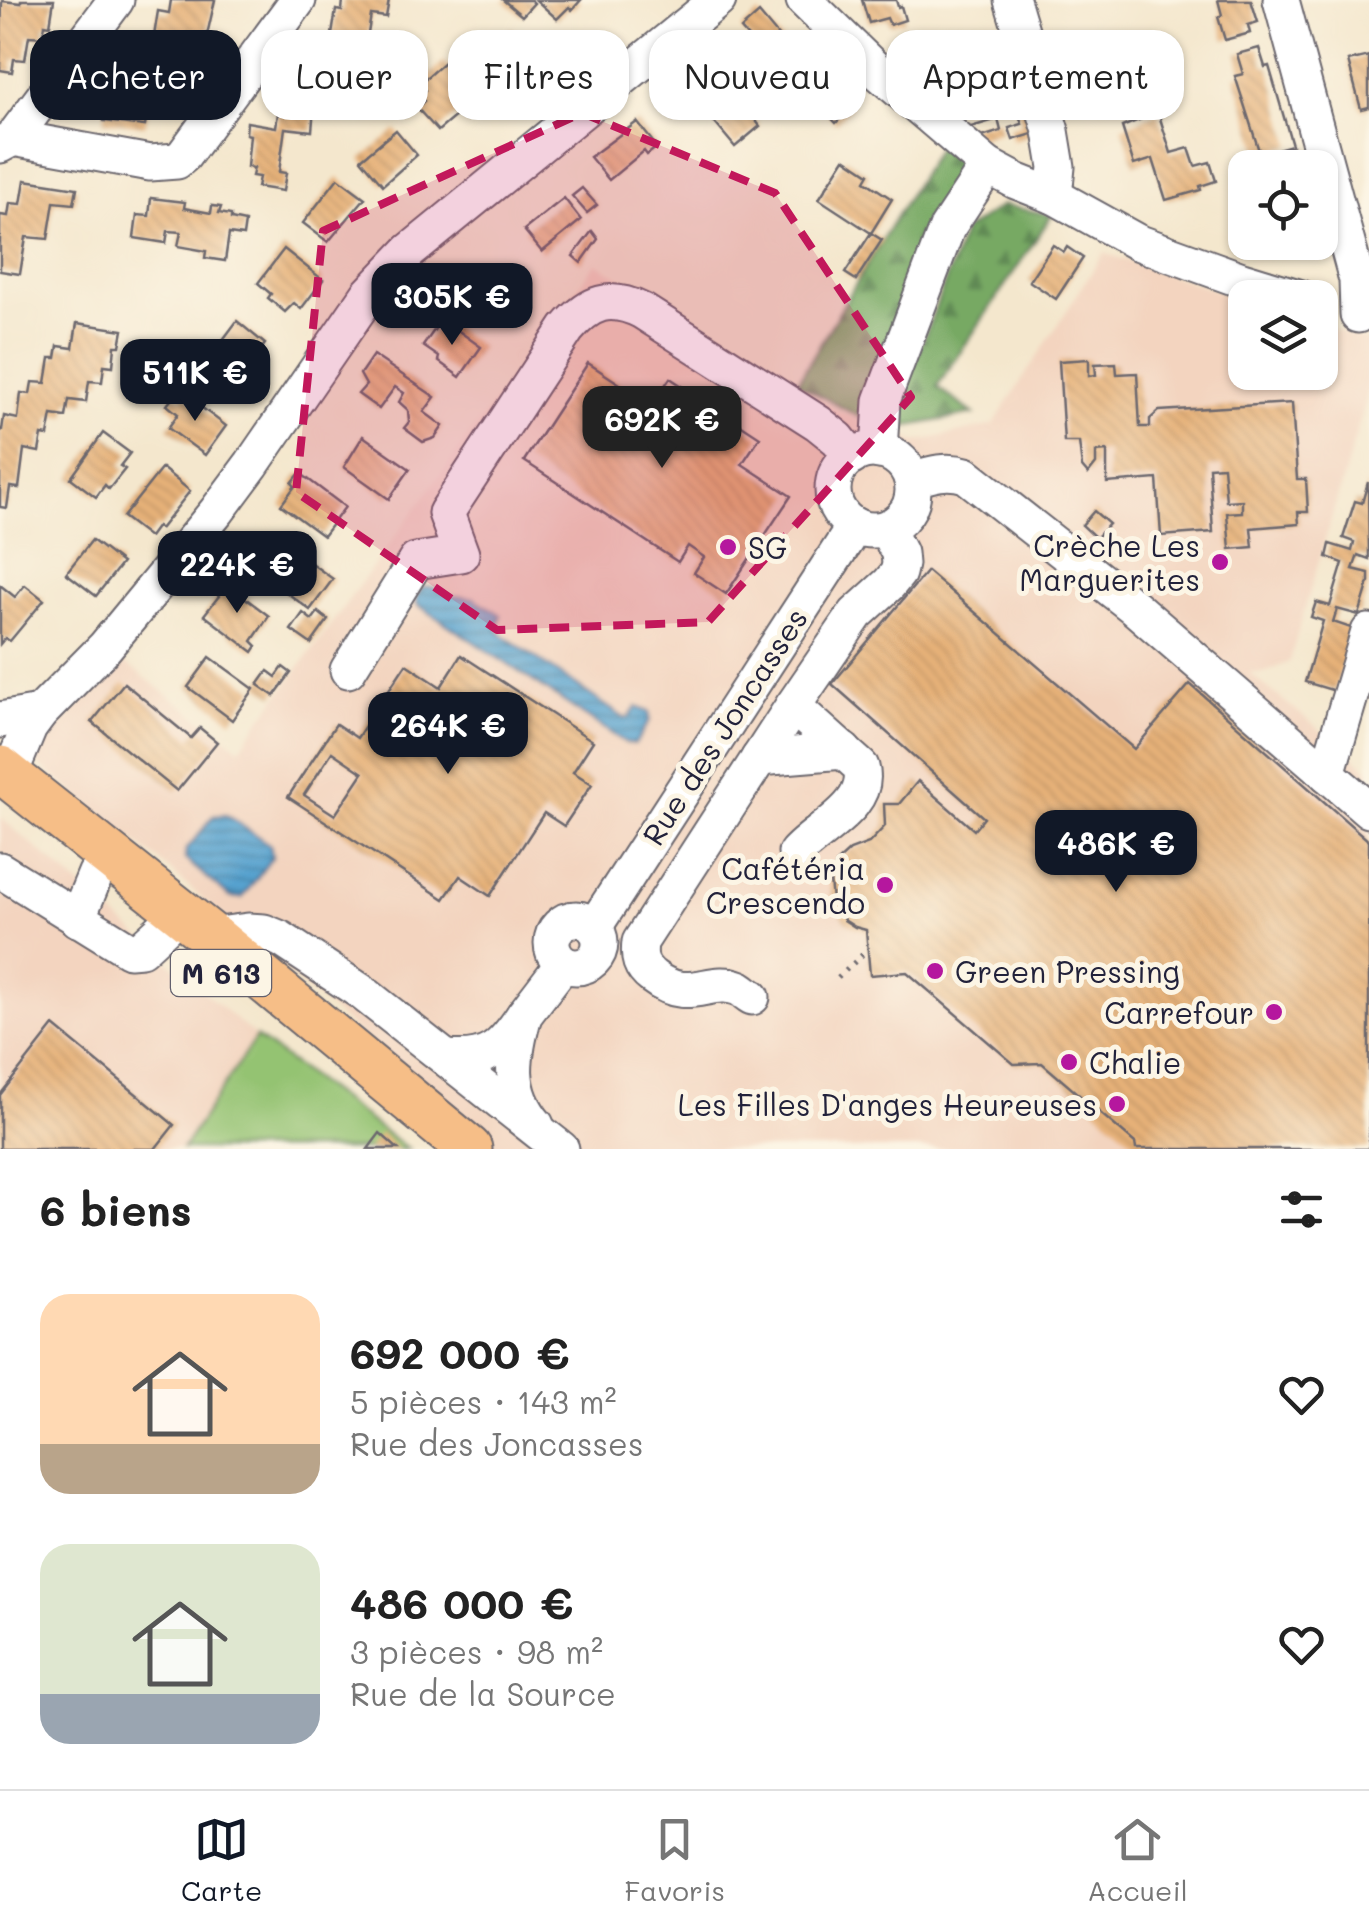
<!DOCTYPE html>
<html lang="fr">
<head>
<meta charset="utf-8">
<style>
	:root { --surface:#fff; --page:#f2f2f2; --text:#222; --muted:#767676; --line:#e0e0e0; --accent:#111827 }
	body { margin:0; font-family:Mali,sans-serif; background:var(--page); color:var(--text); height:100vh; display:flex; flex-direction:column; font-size:38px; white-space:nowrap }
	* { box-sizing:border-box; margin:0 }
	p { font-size:32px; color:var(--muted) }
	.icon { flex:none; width:55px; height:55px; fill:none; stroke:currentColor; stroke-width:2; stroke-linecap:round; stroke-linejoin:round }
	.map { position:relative; height:1149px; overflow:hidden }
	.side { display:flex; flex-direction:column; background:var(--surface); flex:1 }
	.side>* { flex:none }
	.banner { position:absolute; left:30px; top:30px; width:1310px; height:90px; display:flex; gap:20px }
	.controls { position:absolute; left:1228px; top:150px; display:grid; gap:20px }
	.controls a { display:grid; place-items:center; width:110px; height:110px; border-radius:20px; background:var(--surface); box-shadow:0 2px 8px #0004; font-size:50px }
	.price { position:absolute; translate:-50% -85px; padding:0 22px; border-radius:20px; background:var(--accent); color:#fff; font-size:32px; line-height:65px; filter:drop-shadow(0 2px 5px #0008) }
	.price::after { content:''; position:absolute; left:50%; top:60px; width:30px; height:22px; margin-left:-15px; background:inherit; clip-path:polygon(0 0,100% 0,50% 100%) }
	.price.on { background:#222; color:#fff }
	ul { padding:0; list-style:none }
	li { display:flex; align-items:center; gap:30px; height:250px; padding:0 40px }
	li span { display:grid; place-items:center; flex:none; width:280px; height:200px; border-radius:30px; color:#555 }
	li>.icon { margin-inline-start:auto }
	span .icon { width:120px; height:120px; fill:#fffc; stroke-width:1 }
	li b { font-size:42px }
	h2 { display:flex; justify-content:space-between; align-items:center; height:120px; padding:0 40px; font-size:42px }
	.tag { padding:0 35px; border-radius:30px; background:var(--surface); box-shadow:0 2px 8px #0004; font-size:35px; line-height:90px }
	.tag.on { background:var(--accent); color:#fff }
	.dock { display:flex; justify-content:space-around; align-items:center; height:140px; border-top:2px solid var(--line); background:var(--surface); font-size:28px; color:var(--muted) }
	.dock a { display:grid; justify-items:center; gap:5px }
	.dock .on { color:var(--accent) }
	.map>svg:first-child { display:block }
	.built { fill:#f3d4bf }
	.grass { fill:#94c372; stroke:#5b7256; stroke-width:2.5 }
	.forest { fill:url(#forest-firs); stroke:#4c6650; stroke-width:2.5 }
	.water { fill:url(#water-rules); stroke:#3c6285; stroke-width:2.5 }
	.building { fill:url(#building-back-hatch); fill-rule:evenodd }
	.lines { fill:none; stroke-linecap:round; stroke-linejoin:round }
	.minor-casing { stroke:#6c676e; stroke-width:39 }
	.major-casing { stroke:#6c676e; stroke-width:49 }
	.path { stroke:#6c676e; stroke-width:5; stroke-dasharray:2.5 8; stroke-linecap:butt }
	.minor { stroke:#fff; stroke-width:35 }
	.major { stroke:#f6be87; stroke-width:45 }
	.marked { fill:#c2185b; fill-opacity:0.2; stroke:#c2185b; stroke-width:8; stroke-dasharray:20 12; stroke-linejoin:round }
	.poi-dot { fill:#b5179e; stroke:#fcf5e5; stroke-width:4 }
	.labels { text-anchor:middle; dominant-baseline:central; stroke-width:10; stroke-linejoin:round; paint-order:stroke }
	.shield { fill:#fcf5e5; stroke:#63616e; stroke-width:2.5 }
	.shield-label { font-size:28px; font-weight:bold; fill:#22223b }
	.poi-label { font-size:30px; fill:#22223b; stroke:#fcf5e5; text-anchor:end }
	.street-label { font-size:30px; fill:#22223b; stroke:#fcf5e5 }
</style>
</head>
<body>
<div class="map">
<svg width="1369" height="1149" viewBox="0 0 1369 1149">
	<defs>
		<pattern id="forest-firs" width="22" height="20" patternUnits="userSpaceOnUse" patternTransform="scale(2.5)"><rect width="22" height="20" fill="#77a964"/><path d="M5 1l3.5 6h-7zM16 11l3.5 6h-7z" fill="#618954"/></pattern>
		<pattern id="water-rules" width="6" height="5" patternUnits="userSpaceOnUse" patternTransform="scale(2.5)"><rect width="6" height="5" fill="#57a2cf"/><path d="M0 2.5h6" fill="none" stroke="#4884a9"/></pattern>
		<pattern id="building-back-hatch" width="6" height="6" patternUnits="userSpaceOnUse" patternTransform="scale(2.5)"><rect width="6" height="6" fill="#e6b178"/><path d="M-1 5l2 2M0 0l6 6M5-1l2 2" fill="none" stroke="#c59869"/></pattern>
	</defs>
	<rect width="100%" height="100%" fill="#fcf5e5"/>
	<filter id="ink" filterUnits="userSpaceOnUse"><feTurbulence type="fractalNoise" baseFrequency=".01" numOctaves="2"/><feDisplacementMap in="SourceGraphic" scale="20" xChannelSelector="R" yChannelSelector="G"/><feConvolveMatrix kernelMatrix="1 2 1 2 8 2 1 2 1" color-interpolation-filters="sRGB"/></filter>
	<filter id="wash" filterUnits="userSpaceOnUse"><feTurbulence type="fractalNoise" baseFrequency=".0048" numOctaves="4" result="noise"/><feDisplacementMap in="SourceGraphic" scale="40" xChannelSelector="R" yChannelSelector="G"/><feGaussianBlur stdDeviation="2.25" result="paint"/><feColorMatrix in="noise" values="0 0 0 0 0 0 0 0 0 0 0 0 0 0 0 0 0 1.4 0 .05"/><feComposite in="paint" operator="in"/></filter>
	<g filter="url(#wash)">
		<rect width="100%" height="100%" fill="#f4e7cd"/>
		<g class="built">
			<polygon points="1104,253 1245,300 1245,372 1320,372 1320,325 1369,341 1369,390 1289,662 1264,673 1249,673 1369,769 1369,1149 493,1149 158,860 31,758 121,660 240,748 596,263 838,411 916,442 993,425"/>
			<polygon points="0,817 256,1037 182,1149 0,1149"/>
		</g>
		<polygon class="grass" points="256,1037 408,1149 182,1149"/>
		<g class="forest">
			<polygon points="938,146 959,161 947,201 859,417 797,383"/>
			<polygon points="1002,205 1052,215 937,387 974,414 903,427 899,404 964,231"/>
		</g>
		<g class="water">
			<polygon points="423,587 432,587 451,596 474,598 501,615 497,629 501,634 624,718 629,717 637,707 649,712 650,720 635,744 626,743 417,604 416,597"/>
			<polygon points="226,815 270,845 272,857 242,898 230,897 185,859 186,850 214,816"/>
		</g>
		<g id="blocks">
			<g class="building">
				<polygon points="21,0 54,0 50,25 45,24 43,37 29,36 25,60 14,59 12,72 0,70 2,1 21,3"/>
				<polygon points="171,0 215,0 207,35 187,33 182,71 161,69 158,89 173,91 170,108 149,105 145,126 104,121 106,108 116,109 120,84 115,83 117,70 127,72 131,46 141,47 143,35 154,36 158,11 169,13"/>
				<polygon points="343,0 389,0 386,17 371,15 366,46 358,46 355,56 329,53 336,10 342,11"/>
				<polygon points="503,0 531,0 534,3 522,16"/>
				<polygon points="536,0 581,0 572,10 569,7 557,19"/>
				<polygon points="862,0 896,0 898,7 901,6 905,20 890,25 887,18 869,23"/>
				<polygon points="1218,0 1251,0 1258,22 1248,25 1250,33 1225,40 1218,17 1222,15"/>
				<polygon points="759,13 785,44 767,59 741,29"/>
				<polygon points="510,28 567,56 559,74 541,65 536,73 546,84 534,94 528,87 516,97 492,70 505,58 511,64 520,68 526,58 502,45"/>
				<polygon points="1087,34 1094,58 1105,55 1112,76 1108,77 1111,88 1085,95 1081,83 1073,85 1057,42"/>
				<polygon points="928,44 937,74 920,80 916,77 907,50"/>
				<polygon points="994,47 1001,68 1006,66 1017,96 989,106 983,90 971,95 958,60"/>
				<polygon points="1259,48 1265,67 1269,66 1292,145 1260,154 1235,76 1243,74 1237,54"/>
				<polygon points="713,55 741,88 735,94 760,126 735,147 709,116 726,102 698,67"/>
				<polygon points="1369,56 1369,107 1361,109 1348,61"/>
				<polygon points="444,62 481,105 469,115 464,109 438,131 417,108 424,101 419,95 425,90 420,83"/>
				<polygon points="294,79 316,82 312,131 285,128 279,172 286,173 283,191 257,187 259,177 252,176 254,168 247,167 250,135 246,134 247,122 276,127 282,85 293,87"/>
				<polygon points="830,86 851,107 836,123 814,100"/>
				<polygon points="1026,102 1036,133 1013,140 1009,128 1022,124 1016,106"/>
				<polygon points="1158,112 1171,153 1189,148 1195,166 1210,162 1216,181 1200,186 1201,190 1166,200 1153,159 1134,165 1122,127"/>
				<polygon points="998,119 1001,131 979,138 971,127"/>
				<polygon points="637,122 657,147 647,155 644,151 609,180 590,157"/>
				<polygon points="396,130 417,155 383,185 361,159"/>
				<polygon points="845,158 869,174 865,181 892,199 871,233 882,240 856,280 845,273 871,233 819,199"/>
				<polygon points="338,178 365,198 328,242 303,223"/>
				<polygon points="25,180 77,188 74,204 54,202 48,239 26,237 20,274 0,271 0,215 8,216 10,203 21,204"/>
				<polygon points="582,188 597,205 587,213 572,196"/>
				<polygon points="151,198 185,202 184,208 211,213 212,206 221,207 219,213 231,215 231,219 245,222 243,236 229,234 225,261 205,258 206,251 178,246 181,232 168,231 166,243 134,238 137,215 149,216"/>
				<polygon points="564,198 581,220 542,252 524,230"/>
				<polygon points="592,231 598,239 581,263 573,256"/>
				<polygon points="1053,245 1064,252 1067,247 1083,258 1056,299 1029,281"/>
				<polygon points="284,249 323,280 301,309 294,303 285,312 268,298 271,294 258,283"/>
				<polygon points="442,319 481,347 460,377 438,361 439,357 423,346"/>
				<polygon points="237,321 265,344 248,367 255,372 242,388 207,361"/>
				<polygon points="77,323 123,330 120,346 115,346 113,366 104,365 102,382 89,381 86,402 69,400 66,417 52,415 48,436 42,435 39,452 24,449 19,488 10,487 7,508 0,507 0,429 2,430 4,416 18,419 21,393 30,394 32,382 46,383 50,358 56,358 58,346 73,348"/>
				<polygon points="373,355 435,397 424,412 443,426 435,438 423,442 404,428 409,422 408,410 399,402 404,393 395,387 379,409 358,394 366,385 360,374"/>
				<polygon points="1089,359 1089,376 1096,375 1095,364 1116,363 1117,374 1137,373 1140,427 1150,427 1150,419 1159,411 1292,403 1297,479 1306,479 1308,512 1298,512 1299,524 1251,528 1253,547 1230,549 1227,513 1242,512 1242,500 1226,501 1223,466 1209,467 1213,532 1161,536 1157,479 1107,483 1107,451 1096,452 1096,464 1088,474 1082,467 1079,442 1064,442 1059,361"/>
				<polygon points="588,363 652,405 670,378 760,437 742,464 791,496 726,594 694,573 704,557 688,546 678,562 524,461"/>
				<polygon points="175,395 181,399 185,395 226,426 205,455 168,428 178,414 167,405"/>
				<polygon points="103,433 130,453 120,466 125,469 109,489 105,485 96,497 71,478"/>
				<polygon points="363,436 410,469 389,499 344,467"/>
				<polygon points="162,468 190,491 160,529 157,526 149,537 123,517"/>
				<polygon points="300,473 345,507 323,536 281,505 295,486 292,483"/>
				<polygon points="1368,482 1369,559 1358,555 1353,569 1369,573 1369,582 1359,615 1337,609 1333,622 1354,629 1335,691 1305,682 1323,621 1311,617 1316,602 1330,606 1343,563 1327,557 1330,544 1352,551 1354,542 1343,538 1355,501 1362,503"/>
				<polygon points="1094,511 1109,524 1096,538 1082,525"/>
				<polygon points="92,540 122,563 96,596 66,573"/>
				<polygon points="287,546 333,579 310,610 266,577"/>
				<polygon points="927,571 1134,749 1190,684 1369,841 1369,1149 1136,1149 1135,1143 1042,1063 1014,1064 907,972 870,975 866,930 855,927 844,920 832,901 830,880 837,862 850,850 869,843 885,826 884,804 899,804 918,781 974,830 984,818 832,684"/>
				<polygon points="224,582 269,616 252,641 257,646 253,652 204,615 219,596 216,592"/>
				<polygon points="0,585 15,597 25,585 44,600 10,641 5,638 0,644"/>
				<polygon points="318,612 328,620 311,644 291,630 303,613 312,620"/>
				<path d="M461 655 593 741 573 772 592 784 564 826 544 813 490 896 460 876 444 899 288 797 336 724 357 738 406 664 441 687ZM332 752 363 773 335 815 304 795Z"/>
				<polygon points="210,657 254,689 232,720 188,687"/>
				<polygon points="283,667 291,673 274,696 258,685 268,671 276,677"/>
				<polygon points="124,683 191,738 200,728 217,742 177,791 92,722"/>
				<polygon points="54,1026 174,1125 155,1149 0,1149 0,1095"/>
				<polygon points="380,1133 398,1149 368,1149"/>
			</g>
		</g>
	</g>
	<g filter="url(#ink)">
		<use href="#blocks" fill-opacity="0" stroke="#6c676e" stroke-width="2.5"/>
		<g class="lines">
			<defs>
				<g id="minor">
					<polyline points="804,0 877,71 988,166 1016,181 1054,196 1137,242 1242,280 1301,298"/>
					<polyline points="1012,0 1051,131 1057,167 1054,196"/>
					<polyline points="1281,0 1357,280 1358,315"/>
					<polyline points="13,138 150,163 177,161 184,155 298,0"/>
					<polyline points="0,145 13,138 116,0"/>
					<circle cx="873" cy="490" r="40"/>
					<polyline points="879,451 882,401 947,228 988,166"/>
					<path d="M912 480C931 474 946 469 966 475L1134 607 1369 810"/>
					<path d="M348 670 416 561 461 554 446 513 567 329C590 302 609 295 642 311L818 423 838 439 852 457"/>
					<path d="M793 706 861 767C872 806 817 829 796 853"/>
					<polyline points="0,720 40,713"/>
					<polyline points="759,758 844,751"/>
					<polyline points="1327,774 1369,632"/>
					<polyline points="9,776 29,728 40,713 105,647 217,511 252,464 369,294 410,251 718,0"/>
					<polyline points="0,870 129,950 141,949 165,927"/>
					<circle cx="576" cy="943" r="24"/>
					<polyline points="77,919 96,873"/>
					<polyline points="594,927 855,526"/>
					<polyline points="211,936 248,931 264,932 281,939 363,993 561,1149"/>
					<path d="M752 997C751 997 740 988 739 988 709 976 689 1005 653 977 640 967 638 958 640 942L793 706 856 614 889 584 898 573 900 564 899 553 886 528"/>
					<polyline points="524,1015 563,964"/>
					<path d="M447 1058C489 1062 502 1048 524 1015 513 1056 506 1090 536 1125"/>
				</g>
				<polyline id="major" points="0,769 211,936 469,1149"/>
			</defs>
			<use href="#minor" class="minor-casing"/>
			<use href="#major" class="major-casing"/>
			<polyline class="path" points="838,978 868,949"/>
			<use href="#minor" class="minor"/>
			<use href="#major" class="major"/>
		</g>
	</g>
	<path class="marked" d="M582 113 775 193 911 397 708 622 497 630 296 492 323 231Z"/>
	<g class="poi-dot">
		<circle cx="728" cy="547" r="10"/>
		<circle cx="1220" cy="562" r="10"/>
		<circle cx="885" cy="885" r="10"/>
		<circle cx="935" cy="971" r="10"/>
		<circle cx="1274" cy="1012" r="10"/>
		<circle cx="1069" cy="1062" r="10"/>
		<circle cx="1117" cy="1104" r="10"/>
	</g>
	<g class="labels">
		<rect class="shield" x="171" y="950" width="100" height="46" rx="8"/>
		<g class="shield-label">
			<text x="221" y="973">M 613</text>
		</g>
		<g class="poi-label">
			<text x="1200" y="545">Crèche Les<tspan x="1200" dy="34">Marguerites</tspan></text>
			<text x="748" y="547" text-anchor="start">SG</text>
			<text x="865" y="868">Cafétéria<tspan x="865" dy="34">Crescendo</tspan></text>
			<text x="955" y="971" text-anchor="start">Green Pressing</text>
			<text x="1254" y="1012">Carrefour</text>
			<text x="1089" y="1062" text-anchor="start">Chalie</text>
			<text x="1097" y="1104">Les Filles D'anges Heureuses</text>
		</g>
		<g class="street-label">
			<text transform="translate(724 726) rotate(-57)">Rue des Joncasses</text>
		</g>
	</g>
</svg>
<div class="controls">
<a><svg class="icon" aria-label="locate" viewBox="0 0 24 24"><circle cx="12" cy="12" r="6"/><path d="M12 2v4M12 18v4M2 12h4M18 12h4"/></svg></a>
<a><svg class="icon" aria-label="layers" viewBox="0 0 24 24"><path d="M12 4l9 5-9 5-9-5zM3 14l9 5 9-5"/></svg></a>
</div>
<b class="price" style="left:452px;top:348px">305K €</b>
<b class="price" style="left:195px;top:424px">511K €</b>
<b class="price on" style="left:662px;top:471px">692K €</b>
<b class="price" style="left:237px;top:616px">224K €</b>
<b class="price" style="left:448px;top:777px">264K €</b>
<b class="price" style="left:1116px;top:895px">486K €</b>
<div class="banner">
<a class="tag on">Acheter</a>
<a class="tag">Louer</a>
<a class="tag">Filtres</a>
<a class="tag">Nouveau</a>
<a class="tag">Appartement</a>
</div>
</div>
<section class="side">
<h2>6 biens<svg class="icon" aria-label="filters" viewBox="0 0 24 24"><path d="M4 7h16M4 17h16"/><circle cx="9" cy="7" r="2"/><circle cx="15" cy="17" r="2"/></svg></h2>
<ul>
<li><span style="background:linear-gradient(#ffd9b3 75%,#b9a48a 0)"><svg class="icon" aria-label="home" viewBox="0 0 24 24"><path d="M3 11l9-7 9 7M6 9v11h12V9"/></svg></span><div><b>692 000 €</b><p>5 pièces · 143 m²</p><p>Rue des Joncasses</p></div><svg class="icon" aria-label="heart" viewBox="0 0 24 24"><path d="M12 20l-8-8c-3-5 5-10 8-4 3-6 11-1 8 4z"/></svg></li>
<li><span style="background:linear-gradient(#dfe7d0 75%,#9aa5b1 0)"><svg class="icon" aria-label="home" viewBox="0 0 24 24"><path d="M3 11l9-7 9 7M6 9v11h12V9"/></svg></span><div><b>486 000 €</b><p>3 pièces · 98 m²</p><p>Rue de la Source</p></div><svg class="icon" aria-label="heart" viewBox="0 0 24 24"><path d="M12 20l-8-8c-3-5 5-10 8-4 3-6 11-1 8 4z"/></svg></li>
</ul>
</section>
<nav class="dock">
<a class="on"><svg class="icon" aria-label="map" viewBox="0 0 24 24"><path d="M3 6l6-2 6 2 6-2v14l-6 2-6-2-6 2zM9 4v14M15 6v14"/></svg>Carte</a>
<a><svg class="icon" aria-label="saved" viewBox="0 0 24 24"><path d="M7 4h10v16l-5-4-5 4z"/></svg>Favoris</a>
<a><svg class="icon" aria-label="home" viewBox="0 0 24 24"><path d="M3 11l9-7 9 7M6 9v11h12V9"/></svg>Accueil</a>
</nav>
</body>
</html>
